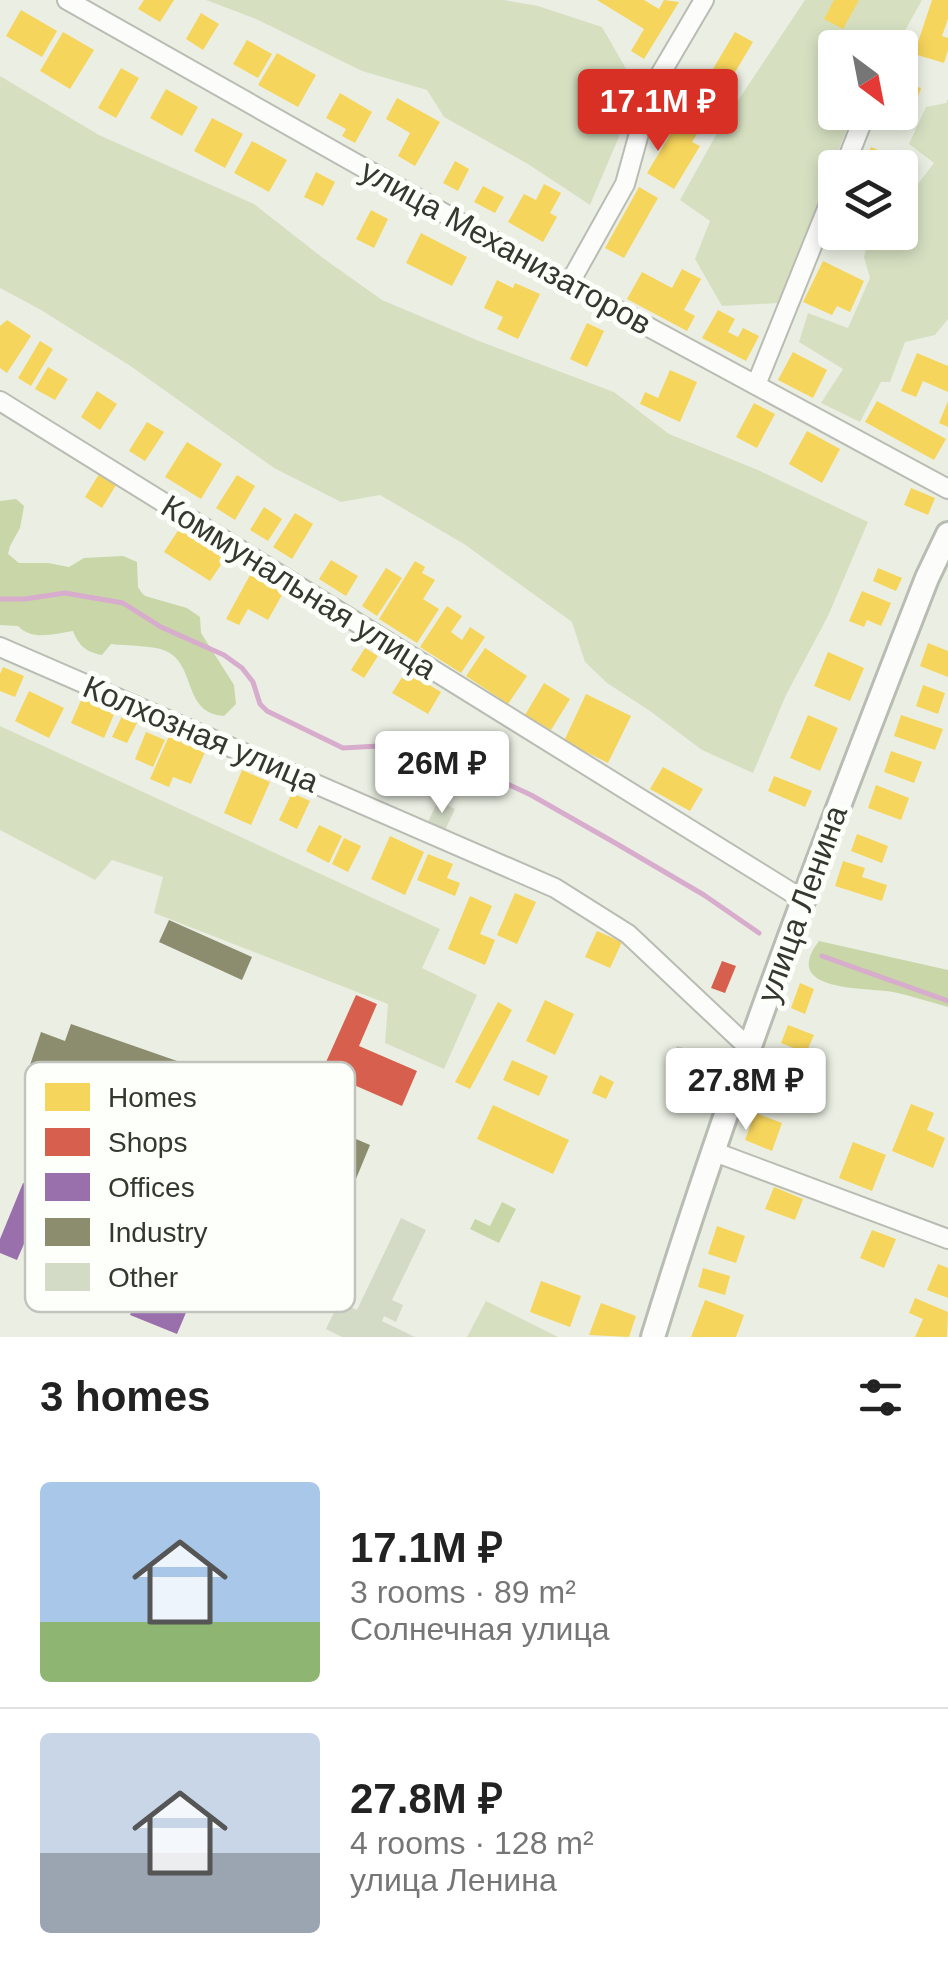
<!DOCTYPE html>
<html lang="en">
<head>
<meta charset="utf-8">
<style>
	:root { --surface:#fff; --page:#f6f6f6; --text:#222; --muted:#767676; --line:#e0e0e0; --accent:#d93025 }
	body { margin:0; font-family:Helvetica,sans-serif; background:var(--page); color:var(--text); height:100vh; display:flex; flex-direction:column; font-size:38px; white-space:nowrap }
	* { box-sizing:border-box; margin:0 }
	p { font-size:32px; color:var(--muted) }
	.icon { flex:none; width:55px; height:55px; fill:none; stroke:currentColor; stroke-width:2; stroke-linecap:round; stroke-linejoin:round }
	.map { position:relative; height:1337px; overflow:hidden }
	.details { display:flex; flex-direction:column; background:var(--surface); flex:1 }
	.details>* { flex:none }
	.needle { width:65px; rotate:148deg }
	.buttons { position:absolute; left:818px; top:30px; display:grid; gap:20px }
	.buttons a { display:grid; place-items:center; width:100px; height:100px; border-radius:10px; background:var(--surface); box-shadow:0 5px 15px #0003; font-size:50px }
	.price { position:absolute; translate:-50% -85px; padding:0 22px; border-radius:10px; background:#fff; color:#222; font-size:32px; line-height:65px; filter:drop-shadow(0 2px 5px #0008) }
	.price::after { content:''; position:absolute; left:50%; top:60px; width:30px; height:22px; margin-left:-15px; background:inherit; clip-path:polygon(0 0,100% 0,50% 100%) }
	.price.active { background:var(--accent); color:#fff }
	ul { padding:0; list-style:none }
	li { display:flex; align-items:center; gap:30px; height:250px; padding:0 40px }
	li+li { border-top:2px solid var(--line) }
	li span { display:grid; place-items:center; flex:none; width:280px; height:200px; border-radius:10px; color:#555 }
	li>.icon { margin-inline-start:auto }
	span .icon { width:120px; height:120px; fill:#fffc; stroke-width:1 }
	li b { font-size:42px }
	h2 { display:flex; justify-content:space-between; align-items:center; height:120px; padding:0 40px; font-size:42px }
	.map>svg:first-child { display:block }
	.green { fill:#d6e0c1 }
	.forest { fill:#c8d6a8 }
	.homes { fill:#f6d55c }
	.shops { fill:#d6604d }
	.offices { fill:#9970ab }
	.industry { fill:#8c8c6e }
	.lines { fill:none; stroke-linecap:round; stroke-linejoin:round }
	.stream { stroke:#d8accc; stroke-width:5 }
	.building { fill:#d3dac6 }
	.minor-casing { stroke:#b9bcb3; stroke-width:22 }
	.tertiary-casing { stroke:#b9bcb3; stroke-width:28 }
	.minor { stroke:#fcfdfb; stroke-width:18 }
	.tertiary { stroke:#fcfdfb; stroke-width:22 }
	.labels { text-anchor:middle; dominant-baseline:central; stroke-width:10; stroke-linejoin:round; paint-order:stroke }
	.street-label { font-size:32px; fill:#35382f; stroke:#fdfffa }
	.key { fill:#fdfffa; stroke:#c1c3bd; stroke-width:2.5 }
	.key-label { font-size:28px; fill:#35382f }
</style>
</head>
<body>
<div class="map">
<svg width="948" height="1337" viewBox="0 0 948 1337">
	<rect width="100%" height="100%" fill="#ebefe3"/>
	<g class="green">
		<polygon points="206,0 504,0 538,6 602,27 632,79 618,139 590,205 528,164 444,117 427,90 362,71 256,19"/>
		<polygon points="805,0 922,0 896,47 835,48 835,112 853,113 779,303 722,306 695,259 710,221 680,200 721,126"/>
		<polygon points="0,76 99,135 254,204 323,258 382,300 479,341 614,392 669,434 758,470 868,522 828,616 786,695 753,773 702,750 650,711 607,683 585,662 572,622 464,544 380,495 341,502 274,468 129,365 41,310 0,288"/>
		<polygon points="948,99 948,319 935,335 905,342 890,382 881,382 860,422 821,403 843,369 799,342 808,313 848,328 870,278 864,257 870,233 900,232 900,197 908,197 934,163 909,144 926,107 946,103"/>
		<polygon points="0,726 440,929 422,968 477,995 444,1069 385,1043 388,1004 154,913 163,877 112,860 95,880 0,830"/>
		<polygon points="486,1301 558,1337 467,1337"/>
	</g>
	<g class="forest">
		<path d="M16 499 24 506 20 528 10 546 8 554 19 563H48L69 567 84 558 123 556 137 562 138 587 141 592 145 596 187 608 200 617 201 633 234 685 236 704 224 716C183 713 196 667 168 652 156 645 126 646 111 644L102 655C86 652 79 646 73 631 54 634 32 641 18 626L0 625V501Z"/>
		<path d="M819 941 948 970V1007C930 1002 912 996 893 992 867 987 779 993 819 941Z"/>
		<polygon points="502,1202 516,1209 499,1243 470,1229 475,1219 490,1226"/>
	</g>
	<g class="homes">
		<polygon points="144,0 174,0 160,22 138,9"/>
		<polygon points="597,0 644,0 659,9 664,0 679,2 644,59 631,51 644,29"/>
		<polygon points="834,0 859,0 843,29 824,19"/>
		<polygon points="932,0 948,0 948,19 942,36 948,38 948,50 944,63 914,54"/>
		<polygon points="21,10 57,31 42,57 6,36"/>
		<polygon points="201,13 219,24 203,50 186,39"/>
		<polygon points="63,32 94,50 70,89 40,71"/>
		<polygon points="735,32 753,42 722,94 704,84"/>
		<polygon points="247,40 272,54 258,78 233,64"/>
		<polygon points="277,53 316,75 298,107 258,85"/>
		<polygon points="121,68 139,78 116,118 98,108"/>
		<polygon points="905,82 921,88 912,114 900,109 900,95"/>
		<polygon points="166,89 198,107 182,136 150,118"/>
		<polygon points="340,93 372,112 355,143 342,136 346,129 326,118"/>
		<polygon points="397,98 440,122 415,166 398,156 410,133 386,119"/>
		<polygon points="684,112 703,124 692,142 700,146 674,189 647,173"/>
		<polygon points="212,118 243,134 225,168 194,151"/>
		<polygon points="252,141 287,160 269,192 234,173"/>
		<polygon points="871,147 896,158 892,168 862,168"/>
		<polygon points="455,161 469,169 458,191 443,183"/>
		<polygon points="316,172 335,182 323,206 304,197"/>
		<polygon points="544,184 561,193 550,213 557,217 543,242 508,222 524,194 536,200"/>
		<polygon points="483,186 504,197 495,213 474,202"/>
		<polygon points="639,187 658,198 624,258 605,248"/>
		<polygon points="371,210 388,219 374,248 356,239"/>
		<polygon points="833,232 862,232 854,250 830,239"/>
		<polygon points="421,233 467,257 452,286 406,263"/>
		<polygon points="823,261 864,281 850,312 837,306 832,315 803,302"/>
		<polygon points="682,269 701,279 684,310 695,316 687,331 627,299 642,272 672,288"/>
		<polygon points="497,280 513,288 515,283 540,294 518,339 497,329 503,317 484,308"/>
		<polygon points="718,310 735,319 728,332 738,337 743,328 759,336 746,361 702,338"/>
		<polygon points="7,320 31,336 7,373 0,368 0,326"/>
		<polygon points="587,323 604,331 587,367 570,359"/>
		<polygon points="40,341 53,349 31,386 18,378"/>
		<polygon points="793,352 827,370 813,398 778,380"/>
		<polygon points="917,353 948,366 948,392 923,381 916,397 901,391"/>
		<polygon points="48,367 68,379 55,400 35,389"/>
		<polygon points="670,370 697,382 680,422 640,404 645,392 658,398"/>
		<polygon points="97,391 117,404 100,430 81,417"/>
		<polygon points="877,401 946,439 934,460 865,422"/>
		<polygon points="948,401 948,427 939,423"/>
		<polygon points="754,403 775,414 757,448 736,437"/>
		<polygon points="147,422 164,432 145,461 129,451"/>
		<polygon points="807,431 840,449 822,483 789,464"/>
		<polygon points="187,442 222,464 201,499 165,477"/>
		<polygon points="99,474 116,485 102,508 85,497"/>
		<polygon points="237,475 255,486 235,520 216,508"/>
		<polygon points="911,488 935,498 928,515 904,505"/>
		<polygon points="264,507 282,519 268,541 250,530"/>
		<polygon points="295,513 313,524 292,559 273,547"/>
		<polygon points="181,526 227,556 210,581 164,552"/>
		<polygon points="331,560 358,576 346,596 319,579"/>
		<polygon points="415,561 425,567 422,573 435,580 423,599 439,609 417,643 379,619"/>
		<polygon points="386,568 402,578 377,616 362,606"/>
		<polygon points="878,568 902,578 896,591 873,581"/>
		<polygon points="250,575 283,593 268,620 248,609 239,625 226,619"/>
		<polygon points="862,591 891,603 881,626 867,620 864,627 849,621"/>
		<polygon points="447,606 462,616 451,632 462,640 470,627 485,637 461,673 420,647"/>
		<polygon points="928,643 948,651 948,677 920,666"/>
		<polygon points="365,648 378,656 364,678 351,670"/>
		<polygon points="485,648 527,676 508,704 466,676"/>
		<polygon points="828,652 864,668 850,701 814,686"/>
		<polygon points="3,667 24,676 15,697 0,691 0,674"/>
		<polygon points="406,671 441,692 428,714 392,693"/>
		<polygon points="544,683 570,699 551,730 525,715"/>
		<polygon points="923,685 945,693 938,714 916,706"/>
		<polygon points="29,691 64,708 49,738 15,721"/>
		<polygon points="586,694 631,716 608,763 564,741"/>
		<polygon points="82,698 115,712 104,738 71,723"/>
		<polygon points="808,715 838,728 820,771 790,758"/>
		<polygon points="901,715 943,729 935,750 894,736"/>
		<polygon points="122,716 137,723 127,743 112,737"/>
		<polygon points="146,732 165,740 153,767 135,759"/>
		<polygon points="169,736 205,752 191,784 173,777 169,787 150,779"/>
		<polygon points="891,751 922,762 914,783 884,772"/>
		<polygon points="663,767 703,789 690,811 650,789"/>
		<polygon points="242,770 270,782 251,825 224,813"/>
		<polygon points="774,776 812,791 805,807 768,791"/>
		<polygon points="876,785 909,798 901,820 868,808"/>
		<polygon points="292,793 310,801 297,829 279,820"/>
		<polygon points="319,825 342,836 329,863 306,851"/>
		<polygon points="857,834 888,846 882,863 851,851"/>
		<polygon points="390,836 424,852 405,895 371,879"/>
		<polygon points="344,838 361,846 348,872 332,864"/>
		<polygon points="428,854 453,864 447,878 460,883 455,896 417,880"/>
		<polygon points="843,861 865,868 862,877 887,885 882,901 835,886"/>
		<polygon points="515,893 536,902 517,944 497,935"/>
		<polygon points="470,896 492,906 480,934 495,940 485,965 448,949"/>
		<polygon points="597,931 622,942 610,968 585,957"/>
		<polygon points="800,983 814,989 805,1014 791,1008"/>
		<polygon points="545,1000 574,1014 555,1055 526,1041"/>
		<polygon points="498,1002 512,1010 470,1089 455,1082"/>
		<polygon points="788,1025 814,1035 806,1053 781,1043"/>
		<polygon points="512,1060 548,1076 539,1096 503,1080"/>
		<polygon points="774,1062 803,1072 790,1107 761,1097"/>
		<polygon points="600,1075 614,1082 606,1099 592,1093"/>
		<polygon points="911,1104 934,1113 927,1130 945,1138 933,1168 892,1151"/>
		<polygon points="493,1105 569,1140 553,1174 477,1139"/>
		<polygon points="755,1113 782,1123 772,1151 745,1140"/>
		<polygon points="853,1142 886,1155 872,1191 839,1178"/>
		<polygon points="774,1187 803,1199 795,1220 765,1209"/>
		<polygon points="717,1226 745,1236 736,1263 708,1254"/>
		<polygon points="872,1230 896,1239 884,1268 860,1258"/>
		<polygon points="938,1264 948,1268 948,1298 927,1290"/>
		<polygon points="703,1268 730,1276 725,1295 698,1287"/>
		<polygon points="541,1281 581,1296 570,1327 530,1312"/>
		<polygon points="915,1298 948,1312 947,1337 915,1337 923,1319 909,1313"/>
		<polygon points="705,1300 744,1315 736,1337 691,1337"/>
		<polygon points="601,1303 636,1316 629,1337 589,1335"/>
	</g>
	<g class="shops">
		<polygon points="722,961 736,966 725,993 711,988"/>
		<polygon points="356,995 377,1004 359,1046 417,1071 402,1106 322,1071"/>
	</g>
	<polygon class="offices" points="23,1183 156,1238 166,1214 191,1198 228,1213 177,1334 130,1315 136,1301 98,1285 105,1269 27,1237 17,1260 0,1253 0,1239"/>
	<g class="industry">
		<polygon points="169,920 252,957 242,980 159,942"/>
		<polygon points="71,1024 243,1084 224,1140 102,1097 98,1110 83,1105 88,1092 28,1071 41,1032 65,1041"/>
		<polygon points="349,1136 370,1145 339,1220 320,1212 316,1220 291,1210 294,1202 268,1191 284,1153 334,1174"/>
	</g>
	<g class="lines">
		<g class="stream">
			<polyline points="0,599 25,599 65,593 123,603 161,627 224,655 242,668 253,682 260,704 267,711 343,748 379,746 486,774 531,795 617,844 704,895 759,933"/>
			<polyline points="822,956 948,1001"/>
		</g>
	</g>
	<g class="building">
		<polygon points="438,801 455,809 445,830 428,822"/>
		<polygon points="677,1046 702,1054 692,1085 667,1076"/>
		<polygon points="401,1218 426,1230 392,1300 403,1305 396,1322 384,1316 382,1321 415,1337 342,1337 326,1329 339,1302 357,1310"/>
	</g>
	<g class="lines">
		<defs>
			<g id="minor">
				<polyline points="67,0 569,284 948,489"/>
				<polyline points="844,168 866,112"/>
				<polyline points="569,284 625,184 651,90 704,0"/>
				<polyline points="756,385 835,189"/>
				<polyline points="0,401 802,899"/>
				<polyline points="0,647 555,888 628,934 749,1048"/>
				<polyline points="712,1151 948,1239"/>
			</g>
			<path id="tertiary" d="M653 1337C732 1080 829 829 927 578L948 534"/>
		</defs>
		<use href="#minor" class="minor-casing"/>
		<use href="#tertiary" class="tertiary-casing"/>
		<use href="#minor" class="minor"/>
		<use href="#tertiary" class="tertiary"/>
	</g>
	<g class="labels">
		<g class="street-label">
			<text transform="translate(506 247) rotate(29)">улица Механизаторов</text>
			<text transform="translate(299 587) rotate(32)">Коммунальная улица</text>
			<text transform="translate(201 734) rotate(23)">Колхозная улица</text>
			<text transform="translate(802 904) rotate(-70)">улица Ленина</text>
		</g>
	</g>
	<rect x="25" y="1062" width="330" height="250" rx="15" class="key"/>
	<rect x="45" y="1083" width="45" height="28" fill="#f6d55c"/>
	<rect x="45" y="1128" width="45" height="28" fill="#d6604d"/>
	<rect x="45" y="1173" width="45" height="28" fill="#9970ab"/>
	<rect x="45" y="1218" width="45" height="28" fill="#8c8c6e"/>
	<rect x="45" y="1263" width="45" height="28" fill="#d3dac6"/>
	<g class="key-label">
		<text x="108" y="1107">Homes</text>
		<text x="108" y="1152">Shops</text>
		<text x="108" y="1197">Offices</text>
		<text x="108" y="1242">Industry</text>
		<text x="108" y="1287">Other</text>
	</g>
</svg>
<div class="buttons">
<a><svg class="needle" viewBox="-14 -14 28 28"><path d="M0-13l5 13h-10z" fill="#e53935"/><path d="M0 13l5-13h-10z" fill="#767676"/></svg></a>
<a><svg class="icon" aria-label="layers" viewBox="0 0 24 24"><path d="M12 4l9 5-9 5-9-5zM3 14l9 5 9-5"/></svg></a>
</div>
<b class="price active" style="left:658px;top:154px">17.1M ₽</b>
<b class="price" style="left:442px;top:816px">26M ₽</b>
<b class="price" style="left:746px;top:1133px">27.8M ₽</b>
</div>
<section class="details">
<h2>3 homes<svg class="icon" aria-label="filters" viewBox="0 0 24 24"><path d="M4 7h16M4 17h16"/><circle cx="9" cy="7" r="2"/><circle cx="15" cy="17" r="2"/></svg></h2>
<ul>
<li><span style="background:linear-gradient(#a9c7e8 70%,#8fb573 0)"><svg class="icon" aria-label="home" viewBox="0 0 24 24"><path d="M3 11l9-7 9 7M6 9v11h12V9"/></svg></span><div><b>17.1M ₽</b><p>3 rooms · 89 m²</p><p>Солнечная улица</p></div></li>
<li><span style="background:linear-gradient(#c9d6e8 60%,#9aa5b1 0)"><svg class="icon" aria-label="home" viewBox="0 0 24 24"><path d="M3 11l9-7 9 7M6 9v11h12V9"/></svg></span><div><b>27.8M ₽</b><p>4 rooms · 128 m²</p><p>улица Ленина</p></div></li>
</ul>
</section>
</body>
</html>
